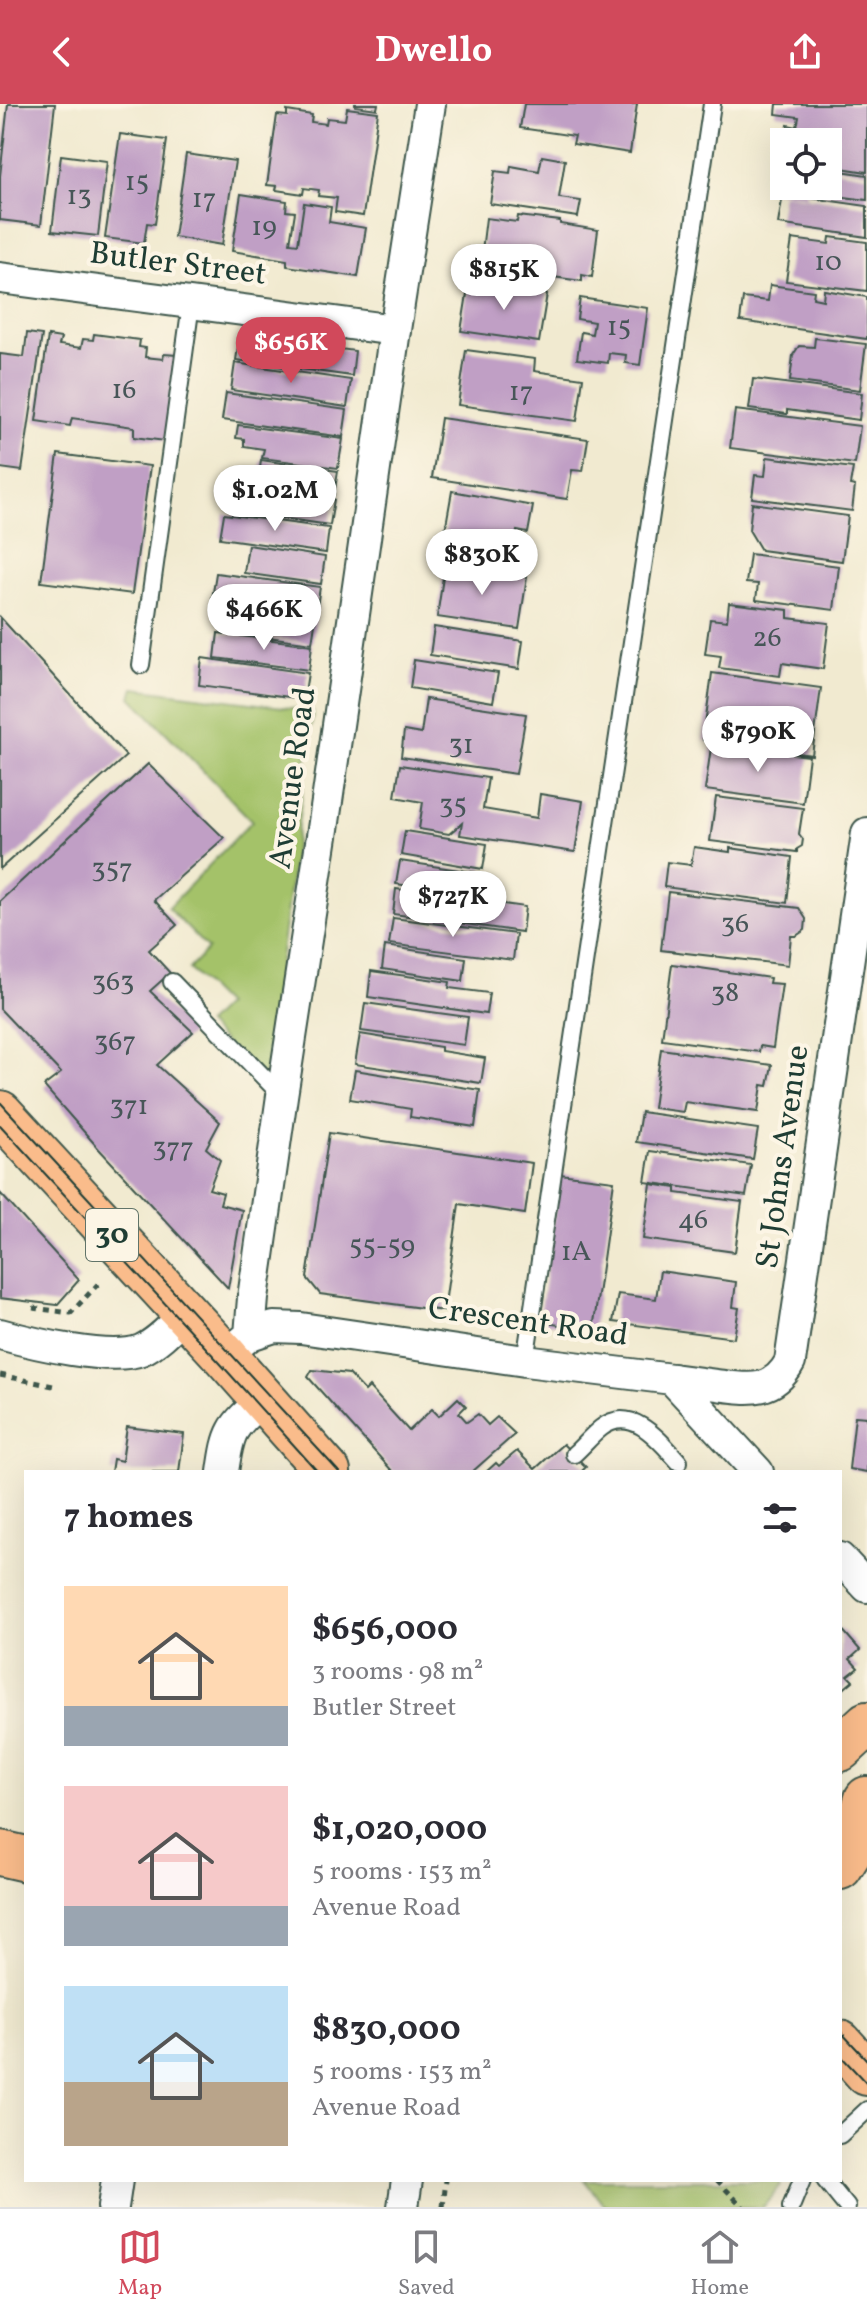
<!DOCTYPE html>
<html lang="en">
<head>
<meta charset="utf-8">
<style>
	:root { --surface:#fff; --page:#f7f7f7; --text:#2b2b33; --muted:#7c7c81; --line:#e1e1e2; --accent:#d1495b }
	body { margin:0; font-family:Vollkorn,serif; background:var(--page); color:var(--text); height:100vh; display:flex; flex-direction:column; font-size:30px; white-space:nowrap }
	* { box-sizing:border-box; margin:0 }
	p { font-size:26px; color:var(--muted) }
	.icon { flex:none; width:44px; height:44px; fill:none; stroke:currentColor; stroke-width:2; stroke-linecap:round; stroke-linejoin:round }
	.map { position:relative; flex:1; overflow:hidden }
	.drawer { position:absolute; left:24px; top:1366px; width:818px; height:712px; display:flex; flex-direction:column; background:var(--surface); border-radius:0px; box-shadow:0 8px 32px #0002 }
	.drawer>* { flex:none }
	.tools { position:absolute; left:770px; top:24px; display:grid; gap:16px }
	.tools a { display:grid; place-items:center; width:72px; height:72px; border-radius:0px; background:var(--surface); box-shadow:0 8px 32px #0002; font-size:40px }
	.price { position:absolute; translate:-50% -68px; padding:0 18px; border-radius:28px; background:#fff; color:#222; font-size:26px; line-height:52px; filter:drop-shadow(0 2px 4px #0008) }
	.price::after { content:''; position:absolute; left:50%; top:48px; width:24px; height:18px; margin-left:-12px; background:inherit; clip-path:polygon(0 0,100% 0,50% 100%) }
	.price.current { background:var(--accent); color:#fff }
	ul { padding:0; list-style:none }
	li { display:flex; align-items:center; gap:24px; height:200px; padding:0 40px }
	li span { display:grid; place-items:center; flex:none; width:224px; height:160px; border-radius:0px; color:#555 }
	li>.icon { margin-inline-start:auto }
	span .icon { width:96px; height:96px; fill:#fffc; stroke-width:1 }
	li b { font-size:34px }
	h2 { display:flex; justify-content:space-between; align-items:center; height:96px; padding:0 40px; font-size:34px }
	header { display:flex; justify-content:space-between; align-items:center; height:104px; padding:0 40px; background:var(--accent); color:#fff; font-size:36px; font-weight:700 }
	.menu { display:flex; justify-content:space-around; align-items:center; height:112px; border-top:2px solid var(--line); background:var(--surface); font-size:22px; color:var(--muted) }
	.menu a { display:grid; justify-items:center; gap:4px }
	.menu .current { color:var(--accent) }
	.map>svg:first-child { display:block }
	.green { fill:#a4c269; stroke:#62804e; stroke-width:2 }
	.building { fill:#c09fc5 }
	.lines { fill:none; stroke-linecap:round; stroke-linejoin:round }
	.lane-casing { stroke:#3e574b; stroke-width:20 }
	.street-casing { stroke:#3e574b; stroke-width:34 }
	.primary-casing { stroke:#3e574b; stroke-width:48 }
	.path { stroke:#3e574b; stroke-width:5; stroke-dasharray:6 6; stroke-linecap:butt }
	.lane { stroke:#fff; stroke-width:16 }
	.street { stroke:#fff; stroke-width:30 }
	.primary { stroke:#fabc8b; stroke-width:44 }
	.tram { stroke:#1f3d34; stroke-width:2 }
	.labels { text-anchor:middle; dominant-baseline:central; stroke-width:8; stroke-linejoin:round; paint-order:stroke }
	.number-label { font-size:28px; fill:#475658 }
	.shield { fill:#fcf5e5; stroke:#617469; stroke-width:2 }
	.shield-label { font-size:30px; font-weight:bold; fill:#1f3d34 }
	.street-label { font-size:32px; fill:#1f3d34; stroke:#fcf5e5 }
</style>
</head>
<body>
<header><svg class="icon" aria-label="back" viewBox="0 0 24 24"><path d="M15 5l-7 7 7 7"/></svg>Dwello<svg class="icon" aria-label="share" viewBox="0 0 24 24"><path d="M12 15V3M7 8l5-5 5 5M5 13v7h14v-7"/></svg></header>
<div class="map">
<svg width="867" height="2103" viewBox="0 0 867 2103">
	<rect width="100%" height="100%" fill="#fcf5e5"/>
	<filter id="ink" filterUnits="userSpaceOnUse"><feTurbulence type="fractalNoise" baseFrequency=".0125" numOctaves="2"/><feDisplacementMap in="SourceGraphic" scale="16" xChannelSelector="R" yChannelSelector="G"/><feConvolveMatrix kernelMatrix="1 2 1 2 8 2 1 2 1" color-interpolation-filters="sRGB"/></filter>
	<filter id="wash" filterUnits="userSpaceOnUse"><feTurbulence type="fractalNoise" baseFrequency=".006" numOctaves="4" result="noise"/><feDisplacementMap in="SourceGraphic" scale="32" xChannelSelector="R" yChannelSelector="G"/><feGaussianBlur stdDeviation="1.8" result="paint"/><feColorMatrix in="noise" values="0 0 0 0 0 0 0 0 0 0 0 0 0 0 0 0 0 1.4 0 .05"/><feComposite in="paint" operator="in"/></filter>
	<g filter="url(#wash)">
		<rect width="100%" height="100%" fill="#f1ead0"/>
		<g class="green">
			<polygon points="134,584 313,607 264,978 206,920 225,901 189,865 208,845 168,804 252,717 131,593"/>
			<polygon points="584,2076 777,2076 781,2081 763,2103 606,2103"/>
		</g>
		<g id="blocks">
			<g class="building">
				<polygon points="8,0 55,0 41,121 0,116 0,72"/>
				<polygon points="355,0 378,0 377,5 355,2"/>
				<polygon points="524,0 637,0 630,49 573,40 575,32 520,24"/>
				<polygon points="777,0 867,0 867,68 828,62 828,38 785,38 788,21 797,23 799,13 776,10"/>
				<polygon points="347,4 378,8 363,112 335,108 337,94 318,92 319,86 304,84 303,90 276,86 277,82 267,81 277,11 287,12 287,7 312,11 311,18 326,20 327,14 345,16"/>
				<polygon points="120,30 167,36 155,120 147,119 144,139 105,134"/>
				<polygon points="186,50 235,57 222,141 174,133"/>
				<polygon points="61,51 107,57 98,132 52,127"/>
				<polygon points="542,52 565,56 559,94 581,97 578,113 490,100 495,67 510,69 511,62 539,67"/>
				<polygon points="779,59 784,59 784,82 828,82 828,65 867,71 867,96 806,88 806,92 775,87"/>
				<polygon points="241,90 287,97 286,107 295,108 290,139 298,140 304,99 331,103 329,118 366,124 358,173 287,162 287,156 232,147"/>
				<polygon points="783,90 867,102 867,133 778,120"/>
				<polygon points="518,112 560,117 560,120 598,126 592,173 582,171 582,177 480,163 486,114 517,118"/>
				<polygon points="830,133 867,138 867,187 786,177 792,135 829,140"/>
				<polygon points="469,178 547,190 539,238 461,227"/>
				<polygon points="770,181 814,187 813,194 823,196 824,186 867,193 867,235 740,217 743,194 768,197"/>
				<polygon points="580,194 648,204 640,261 625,259 626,251 609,249 608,259 577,255 581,228 592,230 594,218 577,215"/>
				<polygon points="27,229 42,231 22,367 0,364 0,250 24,253"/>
				<polygon points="94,230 140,236 139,243 146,244 145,253 163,255 164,250 177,251 165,337 134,333 134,323 72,314 70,322 36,317 48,232 61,234 59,241 81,244 83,235 93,236"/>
				<polygon points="240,231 355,247 352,272 236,256"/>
				<polygon points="815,234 866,240 860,286 790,277 793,251 799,242 814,243"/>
				<polygon points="466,246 535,255 534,267 583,274 577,317 458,301"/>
				<polygon points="235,259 351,276 347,303 231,286"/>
				<polygon points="753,275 862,289 859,316 787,306 787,310 749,305"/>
				<polygon points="226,289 347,306 343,333 222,316"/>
				<polygon points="735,306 860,322 855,360 730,344"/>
				<polygon points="441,314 588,335 583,367 572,366 567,395 432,374"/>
				<polygon points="238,321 343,335 338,364 262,354 264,345 244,342 244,335 236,334"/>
				<polygon points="58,350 150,362 132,490 41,478"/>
				<polygon points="767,353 853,364 850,381 855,382 852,407 752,394 755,371 765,372"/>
				<polygon points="261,356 338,367 334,391 258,381"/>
				<polygon points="257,384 334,395 330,421 253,410"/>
				<polygon points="452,387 533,402 528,429 517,427 513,451 443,438"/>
				<polygon points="752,399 848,412 842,457 761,446 749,426"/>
				<polygon points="224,410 329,424 326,449 220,434"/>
				<polygon points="248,441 325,453 321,480 244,469"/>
				<polygon points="750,450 839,462 834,506 756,496 758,480 746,479"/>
				<polygon points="445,460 527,473 519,525 437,513"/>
				<polygon points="216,469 320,483 316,509 212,495"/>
				<polygon points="729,499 788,506 788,514 829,519 823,565 782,559 780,572 719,564 721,552 705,550 710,515 727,517"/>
				<polygon points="235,502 316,513 312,539 231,528"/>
				<polygon points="0,513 126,652 0,765"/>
				<polygon points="434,523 523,537 519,565 430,551"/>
				<polygon points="218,529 312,541 309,566 215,554"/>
				<polygon points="202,554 308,569 304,595 199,581"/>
				<polygon points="414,556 498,569 493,598 410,584"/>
				<polygon points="712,569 821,584 812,651 703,636"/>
				<polygon points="426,595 526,610 516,670 401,653 404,627 421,630"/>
				<polygon points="711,643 757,649 758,646 809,652 803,699 705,686"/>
				<polygon points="148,660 224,734 154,796 177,821 149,846 170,869 150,887 193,928 157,961 220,1018 206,1044 220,1056 209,1085 223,1089 220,1100 242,1106 228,1184 99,1045 44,982 61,969 0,905 0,797"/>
				<polygon points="400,661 488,674 483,705 537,714 540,690 583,697 575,748 460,731 462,719 449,730 419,725 423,698 395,693"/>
				<polygon points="716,693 803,704 799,730 803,735 802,742 797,745 797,748 710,737"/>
				<polygon points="405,727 487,740 483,765 401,751"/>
				<polygon points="694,743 730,748 730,744 792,753 787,799 664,783 667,758 691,761"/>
				<polygon points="400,757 479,769 475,792 396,780"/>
				<polygon points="396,785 525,803 522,828 393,810"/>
				<polygon points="668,788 799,804 806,815 805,826 796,832 791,832 788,861 661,846"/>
				<polygon points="393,814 516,830 513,856 389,840"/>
				<polygon points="385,842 466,854 463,877 382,865"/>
				<polygon points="672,860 770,874 769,879 782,880 773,944 760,942 759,948 662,935"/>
				<polygon points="371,867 450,878 449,884 489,889 486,910 368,893"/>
				<polygon points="365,899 468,913 464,941 361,927"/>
				<polygon points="360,930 441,943 441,947 485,954 481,979 355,960"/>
				<polygon points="661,945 772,961 768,982 762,981 758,1008 685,998 683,1008 653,1004"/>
				<polygon points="355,966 480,986 475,1023 410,1013 411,1005 350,995"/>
				<polygon points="641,1008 758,1025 753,1055 636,1038"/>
				<polygon points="329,1029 532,1059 525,1110 459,1100 444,1207 320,1190 307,1174"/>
				<polygon points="650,1047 751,1061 746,1092 645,1078"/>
				<polygon points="560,1070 614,1077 593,1226 539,1218"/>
				<polygon points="651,1080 676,1084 676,1089 742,1098 735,1148 643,1135"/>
				<polygon points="0,1089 79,1176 57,1201 0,1194"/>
				<polygon points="660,1167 736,1178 733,1203 739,1204 734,1234 613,1218 618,1190 656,1195"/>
				<polygon points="312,1266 349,1270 365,1287 369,1283 409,1327 432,1305 439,1312 458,1294 466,1302 459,1309 467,1318 478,1310 488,1321 497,1313 515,1330 472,1368 393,1368 308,1273"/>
				<polygon points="855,1312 867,1313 867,1368 849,1365"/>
				<polygon points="127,1323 184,1330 179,1368 111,1368 113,1355 122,1357"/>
				<polygon points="563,1340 586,1363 581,1368 486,1368 496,1359 499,1362 517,1347 535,1365"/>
				<polygon points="840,1523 860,1546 850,1555 858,1564 848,1572 853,1577 840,1588"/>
			</g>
		</g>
	</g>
	<g filter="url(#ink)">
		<use href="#blocks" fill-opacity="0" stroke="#3e574b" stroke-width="2"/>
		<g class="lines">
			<defs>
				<g id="lane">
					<polyline points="141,561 191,200"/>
					<polyline points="172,878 282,992"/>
					<polyline points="525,1257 712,0"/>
					<path d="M574 1350C583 1342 591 1332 601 1324 632 1300 660 1337 679 1358"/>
					<polyline points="840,2031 867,2006"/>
					<polyline points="825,2076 847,2103"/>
					<polyline points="791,2103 802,2076"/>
				</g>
				<g id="street">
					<polyline points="0,174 395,226"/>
					<path d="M0 1230C32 1239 111 1258 141 1246 157 1239 172 1223 184 1211"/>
					<polyline points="250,1231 274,1223 301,1224 525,1257 672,1275 758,1368"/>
					<polyline points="225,1252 250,1231 253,1194 282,992 322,732 395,226 430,0"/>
					<path d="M672 1275C687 1277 702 1279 717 1281 748 1285 773 1290 790 1258L867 729"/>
					<path d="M223 1368C229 1325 231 1324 263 1295"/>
					<polyline points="840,1454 867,1483"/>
					<polyline points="113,2103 117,2076"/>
					<polyline points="403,2103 407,2076"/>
				</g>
				<g id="primary">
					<polyline points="0,1009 225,1252 328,1368"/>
					<polyline points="840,1645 867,1620"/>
					<polyline points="0,1749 26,1755"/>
					<polyline points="840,1763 852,1744 867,1695"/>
					<polyline points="840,1939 867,1969"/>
				</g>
			</defs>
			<use href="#lane" class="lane-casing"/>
			<use href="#street" class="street-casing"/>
			<use href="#primary" class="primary-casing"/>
			<g class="path">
				<polyline points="33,1204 71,1209 98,1180"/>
				<polyline points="0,1271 53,1282"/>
				<polyline points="717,2076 743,2103"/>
				<polyline points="443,2103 446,2076"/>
			</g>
			<use href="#lane" class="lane"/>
			<use href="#street" class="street"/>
			<use href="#primary" class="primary"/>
			<g class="tram">
				<polyline points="0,998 339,1368"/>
				<polyline points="0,1021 219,1258 318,1368"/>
				<polyline points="840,1927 867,1956"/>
				<polyline points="840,1951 867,1980"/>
			</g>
		</g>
	</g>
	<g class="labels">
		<g class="number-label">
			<text x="137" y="78">15</text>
			<text x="79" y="92">13</text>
			<text x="204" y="95">17</text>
			<text x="264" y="123">19</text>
			<text x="828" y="158">10</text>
			<text x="619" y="223">15</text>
			<text x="124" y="286">16</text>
			<text x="521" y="288">17</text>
			<text x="767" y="534">26</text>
			<text x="461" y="641">31</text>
			<text x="453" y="701">35</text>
			<text x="112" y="765">357</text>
			<text x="735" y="820">36</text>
			<text x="113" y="878">363</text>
			<text x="725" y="889">38</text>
			<text x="115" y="938">367</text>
			<text x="129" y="1002">371</text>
			<text x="173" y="1044">377</text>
			<text x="693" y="1116">46</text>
			<text x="382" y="1142">55-59</text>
			<text x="576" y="1148">1A</text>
		</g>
		<rect class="shield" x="86" y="1105" width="52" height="52" rx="6"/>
		<g class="shield-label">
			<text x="112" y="1131">30</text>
		</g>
		<g class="street-label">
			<text transform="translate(178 161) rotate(7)">Butler Street</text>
			<text transform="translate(294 674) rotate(-82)">Avenue Road</text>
			<text transform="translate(784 1053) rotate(-82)">St Johns Avenue</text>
			<text transform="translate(528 1219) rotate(8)">Crescent Road</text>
		</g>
	</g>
</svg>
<div class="tools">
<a><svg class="icon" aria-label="locate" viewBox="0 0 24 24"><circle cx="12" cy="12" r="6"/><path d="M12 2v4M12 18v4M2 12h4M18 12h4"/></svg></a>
</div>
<b class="price" style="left:504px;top:208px">$815K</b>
<b class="price current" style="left:291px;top:281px">$656K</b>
<b class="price" style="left:275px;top:429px">$1.02M</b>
<b class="price" style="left:482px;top:493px">$830K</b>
<b class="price" style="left:264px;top:548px">$466K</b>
<b class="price" style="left:758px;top:670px">$790K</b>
<b class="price" style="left:453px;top:835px">$727K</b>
<section class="drawer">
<h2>7 homes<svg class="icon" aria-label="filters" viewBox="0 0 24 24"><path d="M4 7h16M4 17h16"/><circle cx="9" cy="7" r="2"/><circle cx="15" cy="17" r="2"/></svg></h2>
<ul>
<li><span style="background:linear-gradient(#ffd9b3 75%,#9aa5b1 0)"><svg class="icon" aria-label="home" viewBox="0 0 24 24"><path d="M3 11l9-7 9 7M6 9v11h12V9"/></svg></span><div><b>$656,000</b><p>3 rooms · 98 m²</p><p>Butler Street</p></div></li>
<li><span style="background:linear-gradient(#f6c9c9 75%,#9aa5b1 0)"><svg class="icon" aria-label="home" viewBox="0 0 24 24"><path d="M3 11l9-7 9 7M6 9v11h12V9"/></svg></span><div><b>$1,020,000</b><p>5 rooms · 153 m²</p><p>Avenue Road</p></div></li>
<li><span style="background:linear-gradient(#bfe0f5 60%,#b9a48a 0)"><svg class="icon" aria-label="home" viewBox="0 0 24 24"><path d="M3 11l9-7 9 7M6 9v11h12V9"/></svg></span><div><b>$830,000</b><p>5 rooms · 153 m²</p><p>Avenue Road</p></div></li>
</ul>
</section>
</div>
<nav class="menu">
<a class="current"><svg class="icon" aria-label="map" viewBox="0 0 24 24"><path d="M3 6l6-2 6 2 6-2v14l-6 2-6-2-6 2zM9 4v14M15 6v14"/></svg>Map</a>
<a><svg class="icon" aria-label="saved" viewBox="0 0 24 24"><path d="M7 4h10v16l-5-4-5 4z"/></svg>Saved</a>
<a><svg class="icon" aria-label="home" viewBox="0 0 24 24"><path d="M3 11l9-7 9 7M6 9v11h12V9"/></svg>Home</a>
</nav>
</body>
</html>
